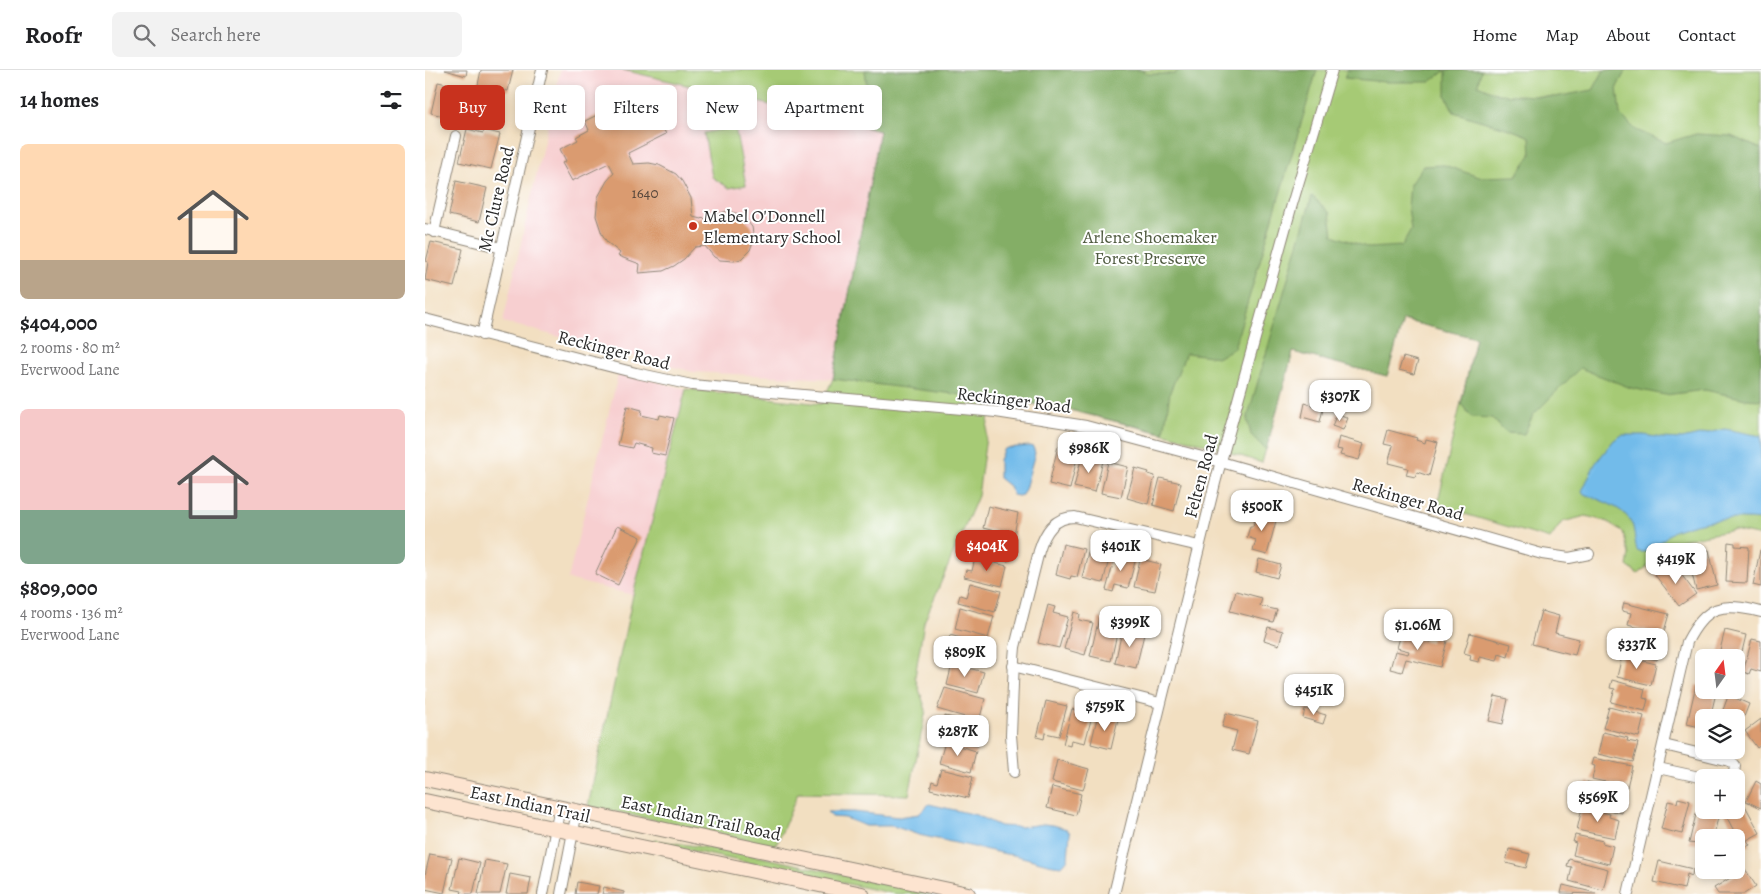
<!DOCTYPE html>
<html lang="en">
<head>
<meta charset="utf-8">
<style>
	:root { --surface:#fff; --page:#f2f2f2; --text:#202124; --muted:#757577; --line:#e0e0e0; --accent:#c8321e }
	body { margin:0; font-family:Alegreya,serif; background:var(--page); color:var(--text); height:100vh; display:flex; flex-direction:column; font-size:19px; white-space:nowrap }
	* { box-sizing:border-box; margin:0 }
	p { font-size:16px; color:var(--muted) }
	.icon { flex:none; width:28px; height:28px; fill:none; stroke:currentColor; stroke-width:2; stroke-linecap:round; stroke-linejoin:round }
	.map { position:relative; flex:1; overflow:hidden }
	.panel { display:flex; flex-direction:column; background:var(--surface); width:425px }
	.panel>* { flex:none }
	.banner { position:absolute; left:15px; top:15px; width:475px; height:45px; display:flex; gap:10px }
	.needle { width:32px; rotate:14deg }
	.tools { position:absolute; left:1270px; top:579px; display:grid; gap:10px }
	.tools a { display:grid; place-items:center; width:50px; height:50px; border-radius:8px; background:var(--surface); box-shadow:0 2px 8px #0003; font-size:25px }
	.price { position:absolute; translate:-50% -42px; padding:0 11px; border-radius:10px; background:#fff; color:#222; font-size:16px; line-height:32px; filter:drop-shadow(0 1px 2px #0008) }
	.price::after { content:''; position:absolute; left:50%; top:30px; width:15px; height:11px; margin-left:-8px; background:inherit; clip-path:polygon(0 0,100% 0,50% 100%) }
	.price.active { background:var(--accent); color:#fff }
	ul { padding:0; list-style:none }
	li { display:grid; align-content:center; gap:10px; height:265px; padding:0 20px }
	li span { display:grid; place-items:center; height:155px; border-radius:8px; color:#555 }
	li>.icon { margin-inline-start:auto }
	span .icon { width:90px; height:90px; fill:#fffc; stroke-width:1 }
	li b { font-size:21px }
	h2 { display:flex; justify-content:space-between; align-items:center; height:60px; padding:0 20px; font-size:21px }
	.pill { padding:0 18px; border-radius:8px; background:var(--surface); box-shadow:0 2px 8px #0003; font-size:18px; line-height:45px }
	.pill.active { background:var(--accent); color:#fff }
	header { display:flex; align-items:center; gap:30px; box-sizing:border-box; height:70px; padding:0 25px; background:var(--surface); border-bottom:1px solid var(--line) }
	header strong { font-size:24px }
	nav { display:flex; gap:28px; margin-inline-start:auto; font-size:18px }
	.search { width:350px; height:45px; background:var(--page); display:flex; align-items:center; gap:12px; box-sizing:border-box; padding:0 18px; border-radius:8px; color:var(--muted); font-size:19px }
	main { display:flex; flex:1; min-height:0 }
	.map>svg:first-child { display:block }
	.built { fill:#f7cfd0 }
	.green { fill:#a6ca74; stroke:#687a50 }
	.forest { fill:#84ae66; stroke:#586c48 }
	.water { fill:#72bbea; stroke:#4e738a }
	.building { fill:#da9b6f }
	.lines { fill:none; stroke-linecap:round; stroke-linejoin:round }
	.street-casing { stroke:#8e8576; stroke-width:12 }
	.secondary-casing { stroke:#8e8576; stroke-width:16 }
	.street { stroke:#fff; stroke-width:10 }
	.secondary { stroke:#fde4d0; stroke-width:14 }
	.poi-dot { fill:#c8321e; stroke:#fff; stroke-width:2 }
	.labels { text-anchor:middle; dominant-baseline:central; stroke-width:4; stroke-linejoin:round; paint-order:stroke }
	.number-label { font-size:15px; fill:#57473c }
	.street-label { font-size:18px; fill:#2b2b2b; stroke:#fff }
	.poi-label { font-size:18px; fill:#2b2b2b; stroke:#fff; text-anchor:start }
	.park-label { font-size:18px; fill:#505b41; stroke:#fff }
</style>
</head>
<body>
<header>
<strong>Roofr</strong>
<div class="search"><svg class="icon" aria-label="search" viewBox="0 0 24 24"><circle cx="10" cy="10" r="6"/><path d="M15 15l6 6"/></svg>Search here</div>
<nav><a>Home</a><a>Map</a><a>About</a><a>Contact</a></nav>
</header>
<main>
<section class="panel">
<h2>14 homes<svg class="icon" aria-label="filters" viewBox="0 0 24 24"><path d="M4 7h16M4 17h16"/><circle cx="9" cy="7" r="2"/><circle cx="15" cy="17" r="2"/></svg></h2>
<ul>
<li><span style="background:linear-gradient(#ffd9b3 75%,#b9a48a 0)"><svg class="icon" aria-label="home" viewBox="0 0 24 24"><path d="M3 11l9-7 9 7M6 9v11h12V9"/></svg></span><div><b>$404,000</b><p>2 rooms · 80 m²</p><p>Everwood Lane</p></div></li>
<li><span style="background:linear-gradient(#f6c9c9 65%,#7fa58c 0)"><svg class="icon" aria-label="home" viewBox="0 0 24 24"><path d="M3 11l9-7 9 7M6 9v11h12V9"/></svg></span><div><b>$809,000</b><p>4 rooms · 136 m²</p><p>Everwood Lane</p></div></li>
</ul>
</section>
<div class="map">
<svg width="1336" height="824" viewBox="0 0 1336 824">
	<rect width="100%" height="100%" fill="#fff"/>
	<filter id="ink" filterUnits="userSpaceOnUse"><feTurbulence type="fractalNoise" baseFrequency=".02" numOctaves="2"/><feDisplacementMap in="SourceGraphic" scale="10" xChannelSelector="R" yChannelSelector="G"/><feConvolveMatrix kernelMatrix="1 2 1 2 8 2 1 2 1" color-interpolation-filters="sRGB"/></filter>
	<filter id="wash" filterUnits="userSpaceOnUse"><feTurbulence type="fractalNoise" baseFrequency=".0096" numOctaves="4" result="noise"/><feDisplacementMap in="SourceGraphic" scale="20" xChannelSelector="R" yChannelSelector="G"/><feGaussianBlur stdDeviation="1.12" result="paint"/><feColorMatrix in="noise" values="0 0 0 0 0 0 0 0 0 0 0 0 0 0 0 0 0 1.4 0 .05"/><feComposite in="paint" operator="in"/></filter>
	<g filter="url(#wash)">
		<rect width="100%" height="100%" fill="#f2dfc1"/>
		<g class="built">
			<polygon points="135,0 198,0 455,60 408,309 268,302 78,252"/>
			<polygon points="194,301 261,319 208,525 143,509"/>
		</g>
		<g class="green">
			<polygon points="198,0 1336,0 1336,466 1309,460 1256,470 1213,504 1202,496 1204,484 1198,462 1183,452 1161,446 1137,452 1125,469 1012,436 1051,268 978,250 962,306 868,282 837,393 776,373 633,337 566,330 553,426 499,552 490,607 501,640 484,725 373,723 351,776 163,736 208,525 261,319 396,334 408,309 455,61"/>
			<polygon points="310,57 321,115 304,118 287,107 279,63"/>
			<polygon points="229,770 313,782 509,824 470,824 229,773"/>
		</g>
		<g class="forest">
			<polygon points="440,0 716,0 723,4 750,4 753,0 892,0 809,278 794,287 761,283 745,322 739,363 633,337 408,309 455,61 441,57 443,30"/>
			<path d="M922 0H1056L1053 15 1073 24 1130 27 1168 20 1179 0H1201L1192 17 1195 44 1211 60 1241 73 1271 64 1306 66 1336 79V330L1321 329 1280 320 1240 325 1206 318 1155 298 1108 345 1099 364 1081 363 1067 348 1047 347 1036 334 1051 268 978 250 962 306 868 282 841 380 826 365 822 349 887 126 905 143 908 165 944 178 977 176 986 160 983 138 985 114 998 96 1019 95 1054 107 1091 106 1106 85 1105 67C1080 56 1054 51 1029 42L1021 26V0L1005 12H960L919 8Z"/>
		</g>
		<g class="water">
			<path d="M1300 359 1336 366V450C1309 447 1277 450 1251 460 1238 466 1227 487 1212 481 1210 474 1210 465 1208 457 1203 438 1176 431 1159 424L1157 421 1170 394 1189 370 1197 365H1219L1237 368 1257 369Z"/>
			<polygon points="604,376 608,377 610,383 600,419 597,425 593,426 588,425 584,416 574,408 574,390 578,380 582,378"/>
			<path d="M504 734 551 745 575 756 595 757 619 754 628 755 642 759 645 763 643 789 637 796C618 795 601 786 581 784L494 765 468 756H441L420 748 407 747 402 742H429L474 747 494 744Z"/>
		</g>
		<g id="blocks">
			<g class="building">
				<polygon points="20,0 42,0 41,6"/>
				<polygon points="56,0 88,0 83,21 53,15"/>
				<polygon points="13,12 49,20 45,35 42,34 38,51 6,43"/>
				<polygon points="221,36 227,48 231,46 241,64 203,83 208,94 224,93 234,95 251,104 257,111 266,128 268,147 276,149 278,147 283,152 290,145 302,141 314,144 319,147 327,157 329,169 325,180 316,189 309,191 295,190 289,187 280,176 270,177 259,189 249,196 238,201 214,203 215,194 193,186 195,183 182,172 177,164 171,146 173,127 182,111 189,103 184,93 147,111 137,93 141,91 135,79 153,70 151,67 164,60 160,51 184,39 189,48 202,41 204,44"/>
				<polygon points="42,59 58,63 59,60 75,64 66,99 34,92"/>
				<polygon points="31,111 62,118 54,152 24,145"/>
				<polygon points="6,172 38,179 29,217 0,210 3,192 1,191"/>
				<polygon points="978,287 993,291 989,304 974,300"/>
				<polygon points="880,333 898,339 895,352 877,347"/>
				<polygon points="202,336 217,340 216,345 234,349 235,345 249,348 240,386 226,383 227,378 209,373 207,378 193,375"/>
				<polygon points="912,343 923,348 918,360 907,356"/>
				<polygon points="963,360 992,368 991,370 1000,373 1001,369 1013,372 1004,406 992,402 990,407 981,405 983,398 963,393 968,376 959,374"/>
				<polygon points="914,367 939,374 934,390 915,385 917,380 911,379"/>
				<polygon points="633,376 639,377 638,383 644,384 645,377 654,379 645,419 624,414"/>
				<polygon points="657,386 678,391 670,422 649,417"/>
				<polygon points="683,392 703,397 696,427 676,423"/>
				<polygon points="710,398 724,402 723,404 730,406 723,434 702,428"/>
				<polygon points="735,408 756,413 749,441 728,435"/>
				<polygon points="563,436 593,443 589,466 558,458"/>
				<polygon points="832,442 852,447 842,485 828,481 831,470 822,467 825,456 828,456"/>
				<polygon points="192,456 216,467 193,515 170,504"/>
				<polygon points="560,463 588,469 583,491 552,484 554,476 548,475 550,467 559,469"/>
				<polygon points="1303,472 1310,473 1310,476 1324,477 1322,513 1301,512"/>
				<polygon points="638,474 659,479 652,507 646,506 645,509 631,505"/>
				<polygon points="667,477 686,481 678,513 657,508 663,482 666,483"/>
				<polygon points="1284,480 1292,515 1271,520 1262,483 1269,481 1270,484"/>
				<polygon points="1335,480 1336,480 1336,517 1328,515"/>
				<polygon points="691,483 711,488 703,518 690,515 688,522 681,520"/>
				<polygon points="550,488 582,496 577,516 539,507 541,500 547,501"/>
				<polygon points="715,489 736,494 730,521 709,517"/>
				<polygon points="834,489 856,495 852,508 831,502"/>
				<polygon points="1249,495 1271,524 1254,536 1230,505 1238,499 1240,502"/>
				<polygon points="545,513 576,521 570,542 533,532 535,525 541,527"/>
				<polygon points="811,521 837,528 835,536 852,540 848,552 805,541"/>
				<polygon points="1199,533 1244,544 1238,565 1203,555 1206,543 1197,541"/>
				<polygon points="623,535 630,537 628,543 643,547 634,578 613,573"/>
				<polygon points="535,537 569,546 563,568 530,559"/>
				<polygon points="1116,541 1134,546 1130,563 1154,569 1150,585 1107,574"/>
				<polygon points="649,542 655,544 654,550 668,553 660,585 639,579"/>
				<polygon points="674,548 681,550 679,556 693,559 686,591 665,586"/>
				<polygon points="843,557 858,561 854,575 839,570"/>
				<polygon points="713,558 720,560 711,598 690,593 697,561 711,564"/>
				<polygon points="977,560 990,564 989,568 1006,572 1007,567 1022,571 1015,597 981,589 977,602 965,599 970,581 983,584 984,581 972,578"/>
				<polygon points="1300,560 1321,565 1312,603 1311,588 1293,588"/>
				<polygon points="1202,561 1237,569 1232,590 1197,581"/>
				<polygon points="1045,563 1086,574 1083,587 1074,584 1072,591 1055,587 1054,592 1045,590 1046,585 1039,583"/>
				<polygon points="525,565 562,575 556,596 525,588 529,575 523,573"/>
				<polygon points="1327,569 1336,571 1336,602 1326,599 1324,604 1318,602"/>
				<polygon points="1197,586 1231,594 1226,615 1192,607"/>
				<polygon points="527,594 559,602 553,623 522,615"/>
				<polygon points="1187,610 1220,619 1218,628 1223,629 1220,641 1186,632 1190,619 1185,618"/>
				<polygon points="1271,615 1279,617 1279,621 1291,623 1285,648 1279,648 1279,658 1262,654"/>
				<polygon points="520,618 560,629 554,651 512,639"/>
				<polygon points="1305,621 1312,624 1310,628 1324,634 1313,662 1311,661 1311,648 1295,648"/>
				<polygon points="1070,626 1083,629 1078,654 1064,651"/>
				<polygon points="621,631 642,636 634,666 620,663 619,669 612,667"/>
				<polygon points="1184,637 1219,646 1214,667 1178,658"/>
				<polygon points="653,638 668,642 660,673 646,670 645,676 638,674 647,639 653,641"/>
				<polygon points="880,639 901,645 898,654 878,648"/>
				<polygon points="801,643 833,651 824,684 807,680 812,661 797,657"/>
				<polygon points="673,644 693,649 686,679 666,674"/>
				<polygon points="520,646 558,655 553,676 520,669 524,654 518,653"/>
				<polygon points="1336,649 1336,675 1332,678 1320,661"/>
				<polygon points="1178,662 1203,668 1202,671 1213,673 1208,692 1173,684"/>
				<polygon points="520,672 551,681 546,702 514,693"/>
				<polygon points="1168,688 1207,696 1202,717 1167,709 1170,696 1166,695"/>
				<polygon points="632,690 664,699 658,720 627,712"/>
				<polygon points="516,699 548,707 543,728 505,719 507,711 512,713"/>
				<polygon points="1331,711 1336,714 1336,738 1321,731"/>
				<polygon points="1162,712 1197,721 1194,730 1199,731 1197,743 1161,734 1164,721 1161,720"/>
				<polygon points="627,717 656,724 651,745 622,738"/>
				<polygon points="1253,728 1265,731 1257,764 1236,759 1243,731 1252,733"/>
				<polygon points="1318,732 1335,763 1322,770 1325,775 1318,778 1299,742 1303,740 1311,740 1311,736"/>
				<polygon points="1157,738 1185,744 1184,747 1194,750 1190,768 1152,760"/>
				<polygon points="1272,740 1281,742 1282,740 1295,740 1288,768 1279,768 1279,771 1273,770 1272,774 1264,773"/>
				<polygon points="1150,765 1178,771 1177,773 1188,776 1184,794 1148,785 1151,773 1148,772"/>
				<polygon points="1084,779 1105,784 1101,798 1081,793"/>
				<polygon points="5,784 27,788 19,823 0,819 0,805"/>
				<polygon points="34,788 55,793 48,824 36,824 37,821 27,819"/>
				<polygon points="1144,789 1183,799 1178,820 1144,811 1147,797 1142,796"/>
				<polygon points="60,790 82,794 75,824 53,824"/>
				<polygon points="1234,791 1268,799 1267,806 1262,804 1259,819 1229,812"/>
				<polygon points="1320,799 1331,816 1319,824 1293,824 1289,818"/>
				<polygon points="85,804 106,808 103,824 81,824"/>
				<polygon points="152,812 174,816 172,824 150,824"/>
				<polygon points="1138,815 1171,823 1171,824 1136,823"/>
				<polygon points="179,817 199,822 199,824 177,824"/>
			</g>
		</g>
	</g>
	<g filter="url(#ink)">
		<use href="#blocks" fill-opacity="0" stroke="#8e8576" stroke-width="1"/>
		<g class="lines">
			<defs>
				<g id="street">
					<polyline points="0,159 77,178"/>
					<polyline points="9,162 31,66"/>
					<polyline points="0,249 211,303 267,315 571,342 661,356 796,392 1117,484 1144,488 1164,484"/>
					<polyline points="57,265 117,0"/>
					<polyline points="588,596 735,633"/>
					<polyline points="1239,675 1305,691 1310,696 1309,703 1307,708"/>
					<polyline points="1233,698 1279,708"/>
					<path d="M589 702 586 665 589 589 590 577 614 481C620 462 629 447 650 447L774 476"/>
					<polyline points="118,824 135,737"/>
					<polyline points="136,824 152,741"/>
					<polyline points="689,824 790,413 866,138 907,0"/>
					<path d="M1203 824 1262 572C1281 535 1297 532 1336 542"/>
				</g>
				<g id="secondary">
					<polyline points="0,709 543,824"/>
					<polyline points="0,731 437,824"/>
				</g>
			</defs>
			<use href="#street" class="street-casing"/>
			<use href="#secondary" class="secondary-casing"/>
			<use href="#street" class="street"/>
			<use href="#secondary" class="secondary"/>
		</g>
	</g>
	<circle class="poi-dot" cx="268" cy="156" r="5"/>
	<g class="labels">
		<g class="number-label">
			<text x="220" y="123">1640</text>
		</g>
		<g class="street-label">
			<text transform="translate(71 129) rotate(-77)">Mc Clure Road</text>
			<text transform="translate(189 280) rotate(14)">Reckinger Road</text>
			<text transform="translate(589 330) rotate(7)">Reckinger Road</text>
			<text transform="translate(776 406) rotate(-75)">Felten Road</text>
			<text transform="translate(983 429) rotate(16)">Reckinger Road</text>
			<text transform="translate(105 734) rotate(12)">East Indian Trail</text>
			<text transform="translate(276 748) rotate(12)">East Indian Trail Road</text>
		</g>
		<g class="poi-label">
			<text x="278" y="146">Mabel O'Donnell<tspan x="278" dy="21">Elementary School</tspan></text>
		</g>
		<g class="park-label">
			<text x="725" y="167">Arlene Shoemaker<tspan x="725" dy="21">Forest Preserve</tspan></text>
		</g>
	</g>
</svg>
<div class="tools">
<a><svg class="needle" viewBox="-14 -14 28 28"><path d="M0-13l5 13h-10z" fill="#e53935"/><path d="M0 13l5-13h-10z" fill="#757577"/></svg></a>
<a><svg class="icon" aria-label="layers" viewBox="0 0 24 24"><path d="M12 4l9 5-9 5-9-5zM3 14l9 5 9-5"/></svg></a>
<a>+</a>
<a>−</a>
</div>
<b class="price" style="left:915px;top:352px">$307K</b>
<b class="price" style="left:664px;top:404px">$986K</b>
<b class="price" style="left:837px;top:462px">$500K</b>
<b class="price active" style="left:562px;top:502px">$404K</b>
<b class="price" style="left:696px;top:502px">$401K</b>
<b class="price" style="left:1251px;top:515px">$419K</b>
<b class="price" style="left:705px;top:578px">$399K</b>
<b class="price" style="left:993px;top:581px">$1.06M</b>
<b class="price" style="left:1212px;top:600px">$337K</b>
<b class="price" style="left:540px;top:608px">$809K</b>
<b class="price" style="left:889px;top:646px">$451K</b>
<b class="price" style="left:680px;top:662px">$759K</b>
<b class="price" style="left:533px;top:687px">$287K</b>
<b class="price" style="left:1173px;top:753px">$569K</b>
<div class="banner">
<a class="pill active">Buy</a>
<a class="pill">Rent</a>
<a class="pill">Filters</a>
<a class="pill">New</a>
<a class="pill">Apartment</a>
</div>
</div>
</main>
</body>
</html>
